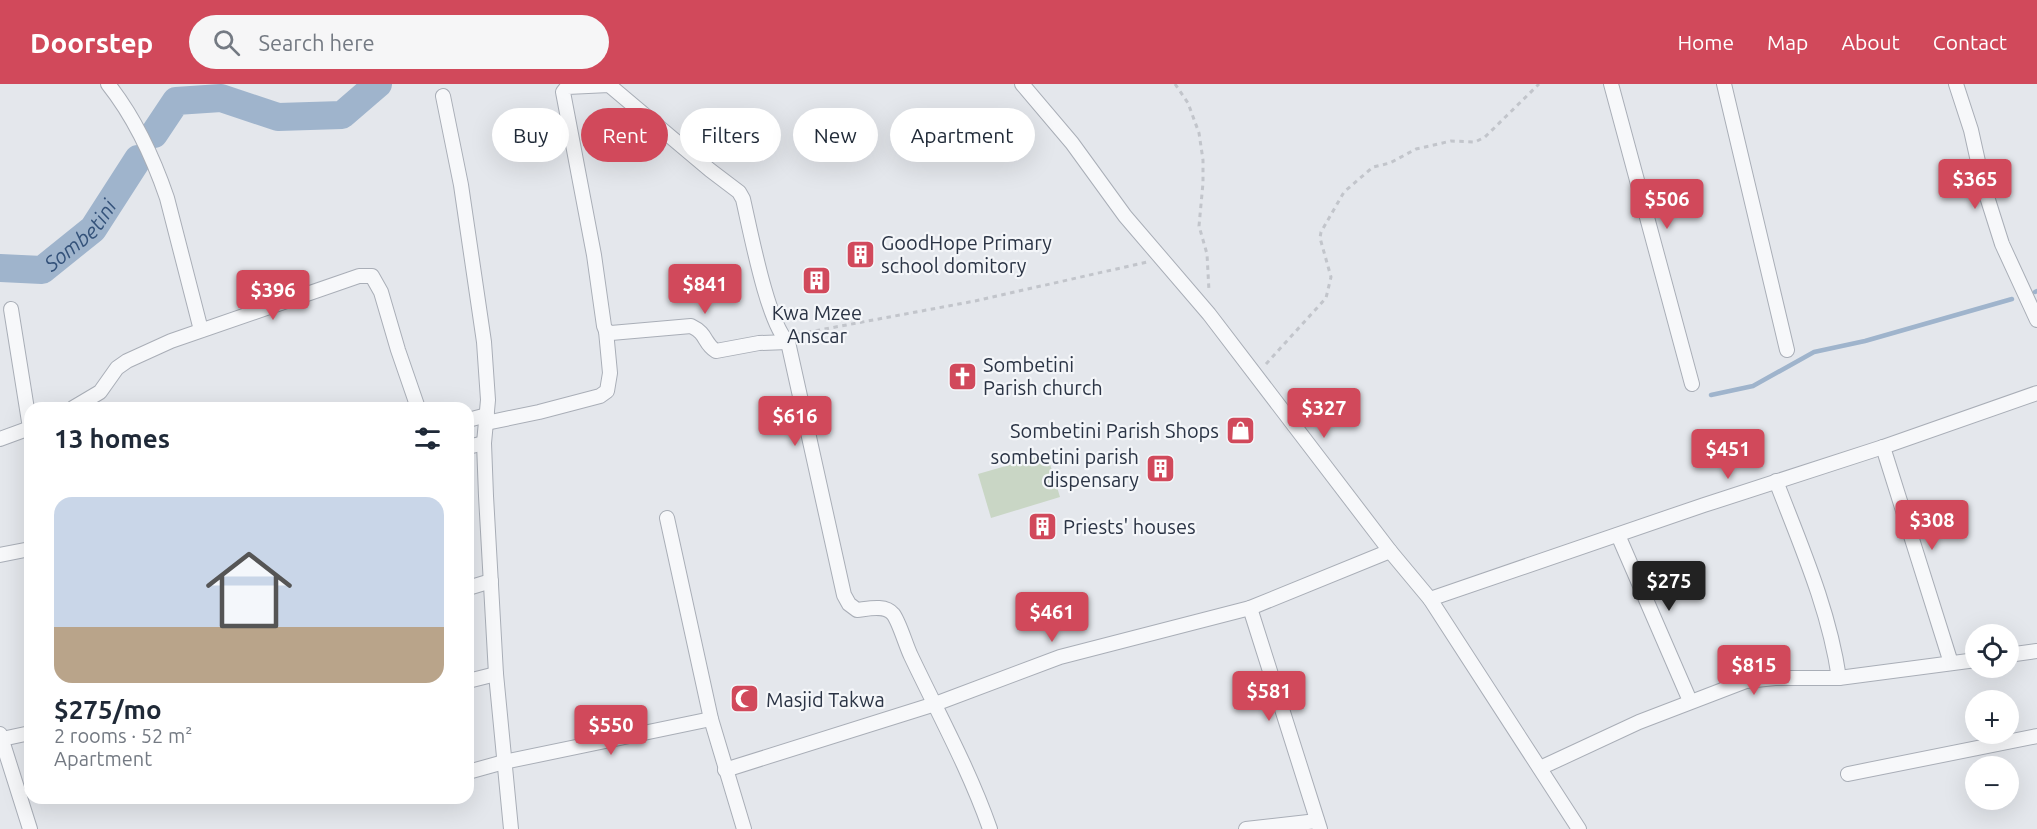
<!DOCTYPE html>
<html lang="en">
<head>
<meta charset="utf-8">
<style>
	:root { --surface:#fff; --page:#f6f6f7; --text:#1f2937; --muted:#747a83; --accent:#d1495b }
	body { margin:0; font-family:Ubuntu,sans-serif; background:var(--page); color:var(--text); height:100vh; display:flex; flex-direction:column; font-size:22px; white-space:nowrap }
	* { box-sizing:border-box; margin:0 }
	p { font-size:20px; color:var(--muted) }
	.icon { flex:none; width:33px; height:33px; fill:none; stroke:currentColor; stroke-width:2; stroke-linecap:round; stroke-linejoin:round }
	.map { position:relative; flex:1; overflow:hidden }
	.details { position:absolute; left:24px; top:318px; width:450px; height:402px; display:flex; flex-direction:column; background:var(--surface); border-radius:18px; box-shadow:0 6px 24px #0002 }
	.details>* { flex:none }
	.top-card { position:absolute; left:492px; top:24px; width:570px; height:54px; display:flex; gap:12px }
	.controls { position:absolute; left:1965px; top:540px; display:grid; gap:12px }
	.controls a { display:grid; place-items:center; width:54px; height:54px; border-radius:50%; background:var(--surface); box-shadow:0 6px 24px #0002; font-size:30px }
	.price { position:absolute; translate:-50% -51px; padding:0 14px; border-radius:6px; background:var(--accent); color:#fff; font-size:20px; line-height:39px; filter:drop-shadow(0 2px 3px #0008) }
	.price::after { content:''; position:absolute; left:50%; top:36px; width:18px; height:14px; margin-left:-9px; background:inherit; clip-path:polygon(0 0,100% 0,50% 100%) }
	.price.active { background:#222; color:#fff }
	ul { padding:0; list-style:none }
	li { display:grid; align-content:center; gap:12px; height:318px; padding:0 30px }
	li span { display:grid; place-items:center; height:186px; border-radius:18px; color:#555 }
	li>.icon { margin-inline-start:auto }
	span .icon { width:108px; height:108px; fill:#fffc; stroke-width:1 }
	li b { font-size:26px }
	h2 { display:flex; justify-content:space-between; align-items:center; height:72px; padding:0 30px; font-size:26px }
	.pill { padding:0 21px; border-radius:27px; background:var(--surface); box-shadow:0 6px 24px #0002; font-size:21px; line-height:54px }
	.pill.active { background:var(--accent); color:#fff }
	header { display:flex; align-items:center; gap:36px; box-sizing:border-box; height:84px; padding:0 30px; background:var(--accent); color:#fff }
	header strong { font-size:28px }
	nav { display:flex; gap:33px; margin-inline-start:auto; font-size:21px }
	.search { width:420px; height:54px; background:var(--page); display:flex; align-items:center; gap:15px; box-sizing:border-box; padding:0 21px; border-radius:33px; color:var(--muted); font-size:22px }
	.map>svg:first-child { display:block }
	.green { fill:#c9d6c5 }
	.lines { fill:none; stroke-linecap:round; stroke-linejoin:round }
	.stream { stroke:#9fb4cc; stroke-width:4.5 }
	.river { stroke:#9fb4cc; stroke-width:28 }
	.street-casing { stroke:#a9aeb7; stroke-width:16 }
	.path { stroke:#c2c5cb; stroke-width:3; stroke-dasharray:4.5 4.5; stroke-linecap:butt }
	.street { stroke:#f7f8fa; stroke-width:14 }
	.labels { text-anchor:middle; dominant-baseline:central; stroke-width:4.5; stroke-linejoin:round; paint-order:stroke }
	.poi-label { font-size:20px; fill:#2b3445; stroke:#f4f6f9; text-anchor:start }
	.water-label { font-size:21px; font-style:italic; fill:#34527a; stroke:#f4f6f9 }
</style>
</head>
<body>
<header>
<strong>Doorstep</strong>
<div class="search"><svg class="icon" aria-label="search" viewBox="0 0 24 24"><circle cx="10" cy="10" r="6"/><path d="M15 15l6 6"/></svg>Search here</div>
<nav><a>Home</a><a>Map</a><a>About</a><a>Contact</a></nav>
</header>
<div class="map">
<svg width="2037" height="745" viewBox="0 0 2037 745">
	<rect width="100%" height="100%" fill="#e4e7ec"/>
	<polygon class="green" points="1047,370 1060,413 991,434 978,390"/>
	<g class="lines">
		<g class="stream">
			<polyline points="2035,208 2037,207"/>
			<polyline points="1711,311 1753,302 1814,268 1865,257 2012,215"/>
		</g>
		<g class="river">
			<polyline points="154,50 176,17 221,14 278,33 342,31 378,0"/>
			<path id="s1" d="M0 184 42 186 93 145 138 75"/>
		</g>
		<defs>
			<g id="street">
				<path d="M108 0C135 34 153 73 167 114L201 246"/>
				<polyline points="1022,0 1072,59 1125,132 1209,230 1390,467 1430,515 1579,745"/>
				<polyline points="1611,0 1692,300"/>
				<polyline points="1724,0 1787,266"/>
				<polyline points="1956,0 1971,46 1983,100 2002,160 2037,236"/>
				<polyline points="443,12 461,101 484,258 488,316 484,359 486,412 496,590 511,745"/>
				<polyline points="11,225 30,344"/>
				<path d="M606 247 611 249 691 242C708 250 703 259 716 267L759 259 788 258"/>
				<polyline points="73,324 100,308 117,284 127,277 171,257 359,192 372,192 381,208 398,266 418,324"/>
				<polyline points="468,336 487,331"/>
				<path d="M486 339 539 328 600 312 607 307 610 289 606 247 604 242 594 171 563 8 567 3 609 1 710 86 739 108 743 115C750 145 768 241 788 258L844 511 849 520 857 526C867 525 885 520 893 530 899 537 906 562 911 572 938 629 969 685 990 745"/>
				<polyline points="0,355 30,344"/>
				<polyline points="468,363 484,359"/>
				<polyline points="1883,363 1951,579"/>
				<path d="M1776 397C1801 462 1829 525 1839 594"/>
				<polyline points="667,434 711,635 744,745"/>
				<polyline points="1618,451 1690,617"/>
				<polyline points="0,471 30,465"/>
				<polyline points="468,504 491,497"/>
				<polyline points="1430,515 1704,421 1883,363 2037,309"/>
				<polyline points="1250,524 1320,745"/>
				<polyline points="2008,571 2037,567"/>
				<polyline points="468,597 496,590"/>
				<polyline points="0,650 30,745"/>
				<polyline points="2,655 30,649"/>
				<polyline points="1540,684 1639,638 1746,597 1775,594 1839,594 1976,576"/>
				<polyline points="725,686 935,620 1060,573 1250,524 1390,467"/>
				<polyline points="468,688 504,678 711,635"/>
				<polyline points="1848,690 2037,652"/>
				<polyline points="1246,745 1317,737"/>
			</g>
		</defs>
		<use href="#street" class="street-casing"/>
		<g class="path">
			<polyline points="1175,0 1188,19 1199,49 1203,76 1203,99 1199,142 1207,170 1209,207"/>
			<polyline points="798,250 975,217 1147,178"/>
			<polyline points="1266,280 1326,214 1331,193 1320,154 1321,148 1344,108 1373,83 1390,79 1416,65 1451,57 1475,58 1485,53 1539,0"/>
		</g>
		<use href="#street" class="street"/>
	</g>
	<defs>
		<symbol id="building-square" viewBox="-11 -11 22 22"><rect x="-9" y="-9" width="18" height="18" rx="4" fill="#d1495b" stroke="#f4f6f9"/><path d="M-4-6H4V6H1V3H-1V6H-4ZM-2.5-4.3h1.7v1.8h-1.7ZM.8-4.3h1.7v1.8H.8ZM-2.5-1h1.7V.8h-1.7ZM.8-1h1.7V.8H.8Z" fill="#fff"/></symbol>
		<symbol id="church-square" viewBox="-11 -11 22 22"><rect x="-9" y="-9" width="18" height="18" rx="4" fill="#d1495b" stroke="#f4f6f9"/><path d="M-1.2-6h2.4v3.5h3.3v2.4h-3.3V6h-2.4V-.1h-3.3v-2.4h3.3Z" fill="#fff"/></symbol>
		<symbol id="shop-square" viewBox="-11 -11 22 22"><rect x="-9" y="-9" width="18" height="18" rx="4" fill="#d1495b" stroke="#f4f6f9"/><path d="M-5-2.5h2.3a2.7 3.5 0 0 1 5.4 0H5L5.5 6h-11ZM-1.5-2.5h3a1.5 2.3 0 0 0-3 0Z" fill="#fff"/></symbol>
		<symbol id="mosque-square" viewBox="-11 -11 22 22"><rect x="-9" y="-9" width="18" height="18" rx="4" fill="#d1495b" stroke="#f4f6f9"/><path d="M3.5-4.9A6 6 0 1 0 3.5 4.9A5 5 0 1 1 3.5-4.9Z" fill="#fff"/></symbol>
	</defs>
	<g fill-rule="evenodd">
		<use href="#building-square" x="844" y="154" width="33" height="33"/>
		<use href="#building-square" x="800" y="180" width="33" height="33"/>
		<use href="#church-square" x="946" y="276" width="33" height="33"/>
		<use href="#shop-square" x="1224" y="330" width="33" height="33"/>
		<use href="#building-square" x="1144" y="368" width="33" height="33"/>
		<use href="#building-square" x="1026" y="426" width="33" height="33"/>
		<use href="#mosque-square" x="728" y="598" width="33" height="33"/>
	</g>
	<g class="labels">
		<g class="poi-label">
			<text x="881" y="158">GoodHope Primary<tspan x="881" dy="23">school domitory</tspan></text>
			<text x="817" y="228" text-anchor="middle">Kwa Mzee<tspan x="817" dy="23">Anscar</tspan></text>
			<text x="983" y="280">Sombetini<tspan x="983" dy="23">Parish church</tspan></text>
			<text x="1219" y="346" text-anchor="end">Sombetini Parish Shops</text>
			<text x="1139" y="372" text-anchor="end">sombetini parish<tspan x="1139" dy="23">dispensary</tspan></text>
			<text x="1063" y="442">Priests' houses</text>
			<text x="766" y="615">Masjid Takwa</text>
		</g>
		<g class="water-label">
			<text stroke="none"><textPath href="#s1" startOffset="94">Sombetini</textPath></text>
		</g>
	</g>
</svg>
<div class="controls">
<a><svg class="icon" aria-label="locate" viewBox="0 0 24 24"><circle cx="12" cy="12" r="6"/><path d="M12 2v4M12 18v4M2 12h4M18 12h4"/></svg></a>
<a>+</a>
<a>−</a>
</div>
<b class="price" style="left:1975px;top:126px">$365</b>
<b class="price" style="left:1667px;top:146px">$506</b>
<b class="price" style="left:705px;top:231px">$841</b>
<b class="price" style="left:273px;top:237px">$396</b>
<b class="price" style="left:1324px;top:355px">$327</b>
<b class="price" style="left:795px;top:363px">$616</b>
<b class="price" style="left:1728px;top:396px">$451</b>
<b class="price" style="left:1932px;top:467px">$308</b>
<b class="price active" style="left:1669px;top:528px">$275</b>
<b class="price" style="left:1052px;top:559px">$461</b>
<b class="price" style="left:1754px;top:612px">$815</b>
<b class="price" style="left:1269px;top:638px">$581</b>
<b class="price" style="left:611px;top:672px">$550</b>
<div class="top-card">
<a class="pill">Buy</a>
<a class="pill active">Rent</a>
<a class="pill">Filters</a>
<a class="pill">New</a>
<a class="pill">Apartment</a>
</div>
<section class="details">
<h2>13 homes<svg class="icon" aria-label="filters" viewBox="0 0 24 24"><path d="M4 7h16M4 17h16"/><circle cx="9" cy="7" r="2"/><circle cx="15" cy="17" r="2"/></svg></h2>
<ul>
<li><span style="background:linear-gradient(#c9d6e8 70%,#b9a48a 0)"><svg class="icon" aria-label="home" viewBox="0 0 24 24"><path d="M3 11l9-7 9 7M6 9v11h12V9"/></svg></span><div><b>$275/mo</b><p>2 rooms · 52 m²</p><p>Apartment</p></div></li>
</ul>
</section>
</div>
</body>
</html>
